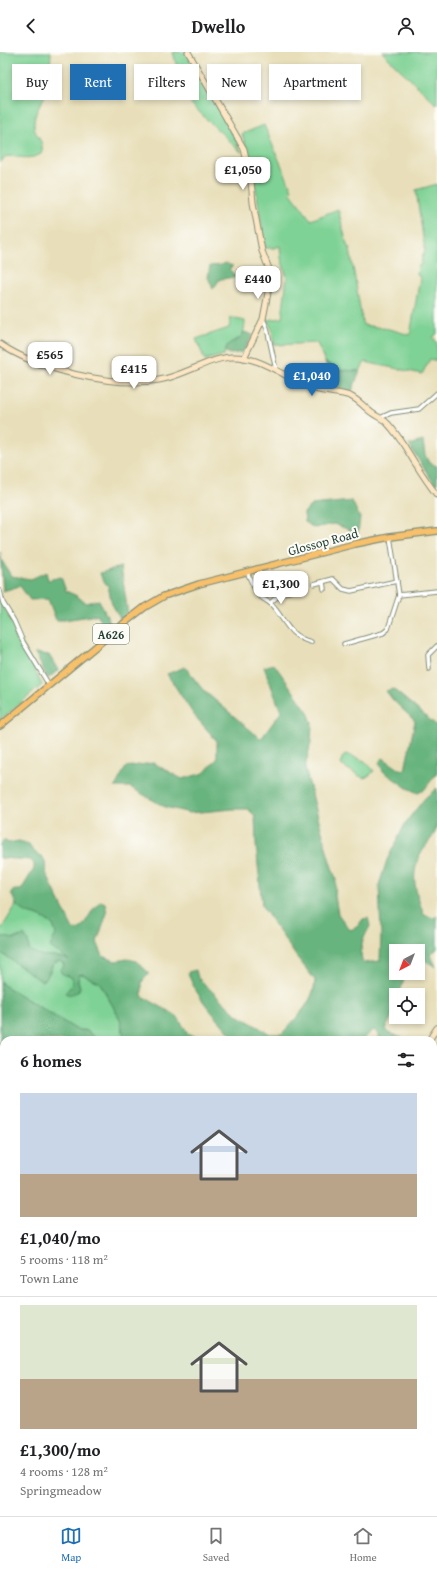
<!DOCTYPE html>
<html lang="en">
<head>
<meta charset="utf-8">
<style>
	:root { --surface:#fff; --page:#f2f2f2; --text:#202124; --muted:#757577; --line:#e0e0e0; --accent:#1f6fb2 }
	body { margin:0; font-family:"Gentium Book Plus",serif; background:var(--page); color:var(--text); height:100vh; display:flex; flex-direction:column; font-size:15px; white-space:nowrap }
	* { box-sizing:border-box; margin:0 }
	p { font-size:13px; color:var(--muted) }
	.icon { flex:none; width:22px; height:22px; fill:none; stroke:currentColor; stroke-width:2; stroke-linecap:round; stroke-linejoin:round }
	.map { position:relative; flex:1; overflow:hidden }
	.side { position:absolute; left:0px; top:984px; width:437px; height:480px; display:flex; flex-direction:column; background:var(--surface); border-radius:12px 12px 0 0; box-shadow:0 2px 6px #0003 }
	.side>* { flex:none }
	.guide { position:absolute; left:12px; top:12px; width:413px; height:36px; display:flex; gap:8px }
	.needle { width:26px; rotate:222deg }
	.controls { position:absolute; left:389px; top:892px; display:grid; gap:8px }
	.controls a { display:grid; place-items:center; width:36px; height:36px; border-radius:0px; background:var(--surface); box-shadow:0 2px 6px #0003; font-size:20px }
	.price { position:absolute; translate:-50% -34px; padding:0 9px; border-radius:8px; background:#fff; color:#222; font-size:13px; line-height:26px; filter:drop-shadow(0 1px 2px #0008) }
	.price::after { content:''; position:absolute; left:50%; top:24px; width:12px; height:9px; margin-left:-6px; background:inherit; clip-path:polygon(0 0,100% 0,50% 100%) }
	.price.active { background:var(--accent); color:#fff }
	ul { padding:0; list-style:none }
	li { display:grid; align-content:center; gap:8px; height:212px; padding:0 20px }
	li+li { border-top:1px solid var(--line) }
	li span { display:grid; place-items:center; height:124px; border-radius:0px; color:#555 }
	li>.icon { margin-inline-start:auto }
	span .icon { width:72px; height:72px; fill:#fffc; stroke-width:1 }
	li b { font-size:17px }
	h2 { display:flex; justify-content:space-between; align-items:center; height:48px; padding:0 20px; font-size:17px }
	.chip { padding:0 14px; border-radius:0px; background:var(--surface); box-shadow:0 2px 6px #0003; font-size:14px; line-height:36px }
	.chip.active { background:var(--accent); color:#fff }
	header { display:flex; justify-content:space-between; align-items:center; height:52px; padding:0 20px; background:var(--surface); font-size:18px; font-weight:800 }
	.tabs { display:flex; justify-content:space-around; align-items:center; height:56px; border-top:1px solid var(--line); background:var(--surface); font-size:11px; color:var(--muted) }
	.tabs a { display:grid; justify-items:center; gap:2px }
	.tabs .active { color:var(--accent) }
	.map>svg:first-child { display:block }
	.green { fill:#7fd295; stroke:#4f8864 }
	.forest { fill:#67b47e; stroke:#437859 }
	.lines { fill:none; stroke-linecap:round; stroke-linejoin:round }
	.street-casing { stroke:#848e77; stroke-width:5.5 }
	.secondary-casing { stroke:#848e77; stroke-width:7 }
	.primary-casing { stroke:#848e77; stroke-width:8 }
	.street { stroke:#fff; stroke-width:3.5 }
	.secondary { stroke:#fce6c4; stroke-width:5 }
	.primary { stroke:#f7c06c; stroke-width:5.5 }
	.rail-casing { stroke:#1f3d34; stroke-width:3 }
	.rail { stroke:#fdfcf7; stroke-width:1.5; stroke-dasharray:4.5; stroke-linecap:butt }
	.labels { text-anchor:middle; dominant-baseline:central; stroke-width:4; stroke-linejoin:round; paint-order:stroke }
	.shield { fill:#fdfcf7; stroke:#62766e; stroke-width:1 }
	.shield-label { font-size:12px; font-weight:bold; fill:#1f3d34 }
	.street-label { font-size:13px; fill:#1f3d34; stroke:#fdfcf7 }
</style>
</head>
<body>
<header><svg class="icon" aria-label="back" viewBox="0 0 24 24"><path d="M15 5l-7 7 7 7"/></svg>Dwello<svg class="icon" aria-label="person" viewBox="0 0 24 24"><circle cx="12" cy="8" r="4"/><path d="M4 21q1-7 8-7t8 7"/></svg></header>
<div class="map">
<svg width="437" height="1464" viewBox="0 0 437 1464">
	<rect width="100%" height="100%" fill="#fdfcf7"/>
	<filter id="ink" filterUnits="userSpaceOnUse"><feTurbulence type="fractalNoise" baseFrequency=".025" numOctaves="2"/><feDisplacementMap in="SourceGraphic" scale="8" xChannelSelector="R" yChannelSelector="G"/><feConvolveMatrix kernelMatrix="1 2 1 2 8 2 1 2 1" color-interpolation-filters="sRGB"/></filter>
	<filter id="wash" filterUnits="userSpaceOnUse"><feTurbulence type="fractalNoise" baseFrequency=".012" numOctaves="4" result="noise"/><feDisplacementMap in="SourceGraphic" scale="16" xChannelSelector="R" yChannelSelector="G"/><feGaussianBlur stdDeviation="0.9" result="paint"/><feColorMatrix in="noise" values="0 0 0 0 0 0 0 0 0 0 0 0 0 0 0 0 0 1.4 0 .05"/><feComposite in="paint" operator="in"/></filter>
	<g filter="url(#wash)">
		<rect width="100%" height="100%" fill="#e8dfba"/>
		<g class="green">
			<path d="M0 0H51C50 13 51 28 46 41 42 51 33 62 34 73 34 85 46 88 41 102 31 108 20 105 9 104L5 105 0 111Z"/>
			<polygon points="173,0 186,0 236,88 242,101 194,55 184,42"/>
			<polygon points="382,0 437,0 437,53"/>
			<path d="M264 73 292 138 290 140 311 168 338 157 347 193 350 198 363 273 389 277 410 283 420 226 417 222 418 214 421 213 422 205 425 199 416 138 437 132V282L433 285 437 291V309L430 307 422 322 365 310 360 319 340 318 325 310 317 291 274 293 272 277 267 268 282 266 287 225 281 206 280 194 274 196H265C259 158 255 118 242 82Z"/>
			<path d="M231 266 245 269C244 297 230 280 224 303L205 308 196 287 229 276Z"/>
			<polygon points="0,543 4,555 42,633 0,668"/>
			<polygon points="346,702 365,709 374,719 367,725 363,726 341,713 342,706"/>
			<path d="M16 853 27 861 36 863 45 867 53 873 56 882 71 909C66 907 60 905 55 904 42 903 42 906 29 898L28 889 19 884C13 888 6 888 0 884V879Z"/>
			<polygon points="0,900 41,929 46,927 53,912 59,909 63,911 65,922 72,926 72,933 80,935 78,929 79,923 82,922 100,931 120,967 125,988 98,988 86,978 77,978 2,932 0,928"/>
			<polygon points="433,1055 437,1056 437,1107 433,1104"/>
			<polygon points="433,1117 437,1119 437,1239 433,1236"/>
			<polygon points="0,1283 4,1284 4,1390 0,1381"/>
			<polygon points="433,1367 437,1369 437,1402 433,1401"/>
		</g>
		<g class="forest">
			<polygon points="224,211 233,214 229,217 236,225 220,227 213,237 208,225 210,214 222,213"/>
			<path d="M244 280 253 283 243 300 230 302 225 299C227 291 230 291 237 288 240 287 242 283 244 280Z"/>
			<polygon points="325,310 340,318 360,319 352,339 336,335"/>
			<polygon points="423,389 425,403 429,411 437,414 437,431 435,433 409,393"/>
			<polygon points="352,449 360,466 358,481 334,472 314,476 305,470 304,461 311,453"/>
			<polygon points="0,500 1,507 11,524 31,527 46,520 48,528 61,525 66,539 77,544 86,551 99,548 112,575 108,579 97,563 64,568 56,568 48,547 30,548 20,534 3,539"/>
			<polygon points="121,515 128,562 121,568 112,552 108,534 102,527 100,521"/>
			<polygon points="35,601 49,603 58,618 49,626 47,625"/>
			<path d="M274 612 308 660 312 671 311 690 305 716 330 810 336 827 335 844 338 862 350 878 357 875 363 867 368 866 370 874C363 887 358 896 363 911L380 909 381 882 379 833 387 808 406 770 425 746 437 736C437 748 437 767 436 777 434 785 427 791 423 798 409 821 415 839 424 863L434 866 437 864V897L430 903 433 908 436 915 418 904V899H396V921H406L399 943H396C396 956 392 966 385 977L388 981 408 988H379V982L374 978 366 984 364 988H236C220 969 194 944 188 920L196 918 198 926 236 962 270 982H282C296 965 314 951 315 928L296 904 262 854 256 792 255 764 248 757H233L190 761 165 755 130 735H115L126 715 153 711 182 727 204 721 217 707V689L194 663 167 622 185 615 203 638 261 687 281 660 264 615Z"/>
			<polygon points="393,637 435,672 437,675 437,721 424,738 418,741 407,736 383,719 379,710 383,706 399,717 405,718 415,669 393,648 386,639"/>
			<path d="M4 788 8 791 19 789 29 792C31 798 36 802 42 804L45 809 46 821 72 875 75 878 80 877C89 867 91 857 101 849L105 851 107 861 97 890 103 904 115 909 128 907 136 909 149 921 142 930V944L177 964 189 983 215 988H125L120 967 100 931 82 922 79 923 78 929 80 935 78 940C74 941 69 944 65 941L72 933V926L61 921V917L64 914 63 911 59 909 53 912 46 927 41 929 0 900V884L15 887 24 883 28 889 29 898C40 904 43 904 54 904 59 905 65 907 69 908L50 895 56 882 53 873 45 867 36 863 27 861 16 853 11 840 15 838H21L34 817V812L31 808 0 806V792Z"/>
			<polygon points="0,928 2,932 77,978 87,979 98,988 4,988 4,1010 0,1007"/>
			<polygon points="433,1236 437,1239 437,1264 433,1262"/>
			<polygon points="433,1442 437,1443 437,1464 284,1464 287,1460 433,1460"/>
		</g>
	</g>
	<g filter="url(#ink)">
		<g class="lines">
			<defs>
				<g id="street">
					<polyline points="263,267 267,276 276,318"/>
					<polyline points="380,366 391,361 419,357 437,341"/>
					<path d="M247 520C251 528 254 539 261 545 264 548 268 549 271 552 286 568 287 584 311 590"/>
					<polyline points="323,530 324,537"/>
					<polyline points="314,532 333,527 343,537 351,539 397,529"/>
					<polyline points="0,539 3,551 14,569 23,590 49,633"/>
					<polyline points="399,543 437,539"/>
					<polyline points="270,551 282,541 289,540"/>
					<polyline points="344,592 383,581 388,577 399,543 390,485"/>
					<polyline points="429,617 428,603 437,594"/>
					<polyline points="433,1422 437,1423"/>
				</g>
				<g id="secondary">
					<polyline points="188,0 244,97 251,129 253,151 262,199 269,217 270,230 263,267 244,306"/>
					<path d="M0 292C38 318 114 336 159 328 184 324 206 307 231 305 260 303 288 328 315 337 326 341 340 340 350 344 359 348 365 356 372 361 376 364 381 366 385 369 393 376 399 386 405 395 415 411 425 428 437 443"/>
					<polyline points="429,988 437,976"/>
					<polyline points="433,1111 437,1113"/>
				</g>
				<polyline id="primary" points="0,674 123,572 145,555 164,544 199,532 355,492 390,485 437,479"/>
			</defs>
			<use href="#street" class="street-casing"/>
			<use href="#secondary" class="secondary-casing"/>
			<use href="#primary" class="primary-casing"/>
			<use href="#street" class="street"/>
			<use href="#secondary" class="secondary"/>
			<use href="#primary" class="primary"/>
			<defs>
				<g id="rail">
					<polyline points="0,1018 4,1020"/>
					<polyline points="433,1281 437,1283"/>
				</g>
			</defs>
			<use href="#rail" class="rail-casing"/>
			<use href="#rail" class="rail"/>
		</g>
	</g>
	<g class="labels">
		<rect class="shield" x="93" y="572" width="36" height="20" rx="3"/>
		<g class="shield-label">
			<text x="111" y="582">A626</text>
		</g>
		<g class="street-label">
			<text transform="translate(323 490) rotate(-15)">Glossop Road</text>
		</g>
	</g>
</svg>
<div class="controls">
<a><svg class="needle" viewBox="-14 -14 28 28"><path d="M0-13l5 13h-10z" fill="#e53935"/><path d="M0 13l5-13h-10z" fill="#757577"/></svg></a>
<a><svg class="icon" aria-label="locate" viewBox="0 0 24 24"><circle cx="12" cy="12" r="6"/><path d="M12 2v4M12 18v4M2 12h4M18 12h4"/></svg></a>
</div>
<b class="price" style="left:243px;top:139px">£1,050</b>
<b class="price" style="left:258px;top:248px">£440</b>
<b class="price" style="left:50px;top:324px">£565</b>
<b class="price" style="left:134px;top:338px">£415</b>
<b class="price active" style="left:312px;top:345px">£1,040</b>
<b class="price" style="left:281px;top:553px">£1,300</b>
<div class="guide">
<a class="chip">Buy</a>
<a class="chip active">Rent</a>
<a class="chip">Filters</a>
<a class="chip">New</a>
<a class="chip">Apartment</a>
</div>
<section class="side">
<h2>6 homes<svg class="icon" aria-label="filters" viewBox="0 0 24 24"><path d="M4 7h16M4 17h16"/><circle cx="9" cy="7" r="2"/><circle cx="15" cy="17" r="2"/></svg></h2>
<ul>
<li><span style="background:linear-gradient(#c9d6e8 65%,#b9a48a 0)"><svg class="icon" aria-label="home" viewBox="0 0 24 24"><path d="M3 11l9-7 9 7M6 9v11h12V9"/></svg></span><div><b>£1,040/mo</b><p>5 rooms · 118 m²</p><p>Town Lane</p></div></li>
<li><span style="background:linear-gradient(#dfe7d0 60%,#b9a48a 0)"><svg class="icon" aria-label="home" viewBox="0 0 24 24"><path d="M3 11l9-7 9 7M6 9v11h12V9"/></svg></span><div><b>£1,300/mo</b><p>4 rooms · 128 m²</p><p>Springmeadow</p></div></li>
</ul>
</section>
</div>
<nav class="tabs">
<a class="active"><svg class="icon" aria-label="map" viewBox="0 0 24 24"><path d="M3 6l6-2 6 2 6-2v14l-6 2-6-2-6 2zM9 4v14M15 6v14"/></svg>Map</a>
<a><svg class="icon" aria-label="saved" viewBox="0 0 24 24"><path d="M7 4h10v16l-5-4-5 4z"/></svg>Saved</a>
<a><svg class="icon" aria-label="home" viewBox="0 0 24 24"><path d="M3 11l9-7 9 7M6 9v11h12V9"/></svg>Home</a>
</nav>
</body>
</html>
